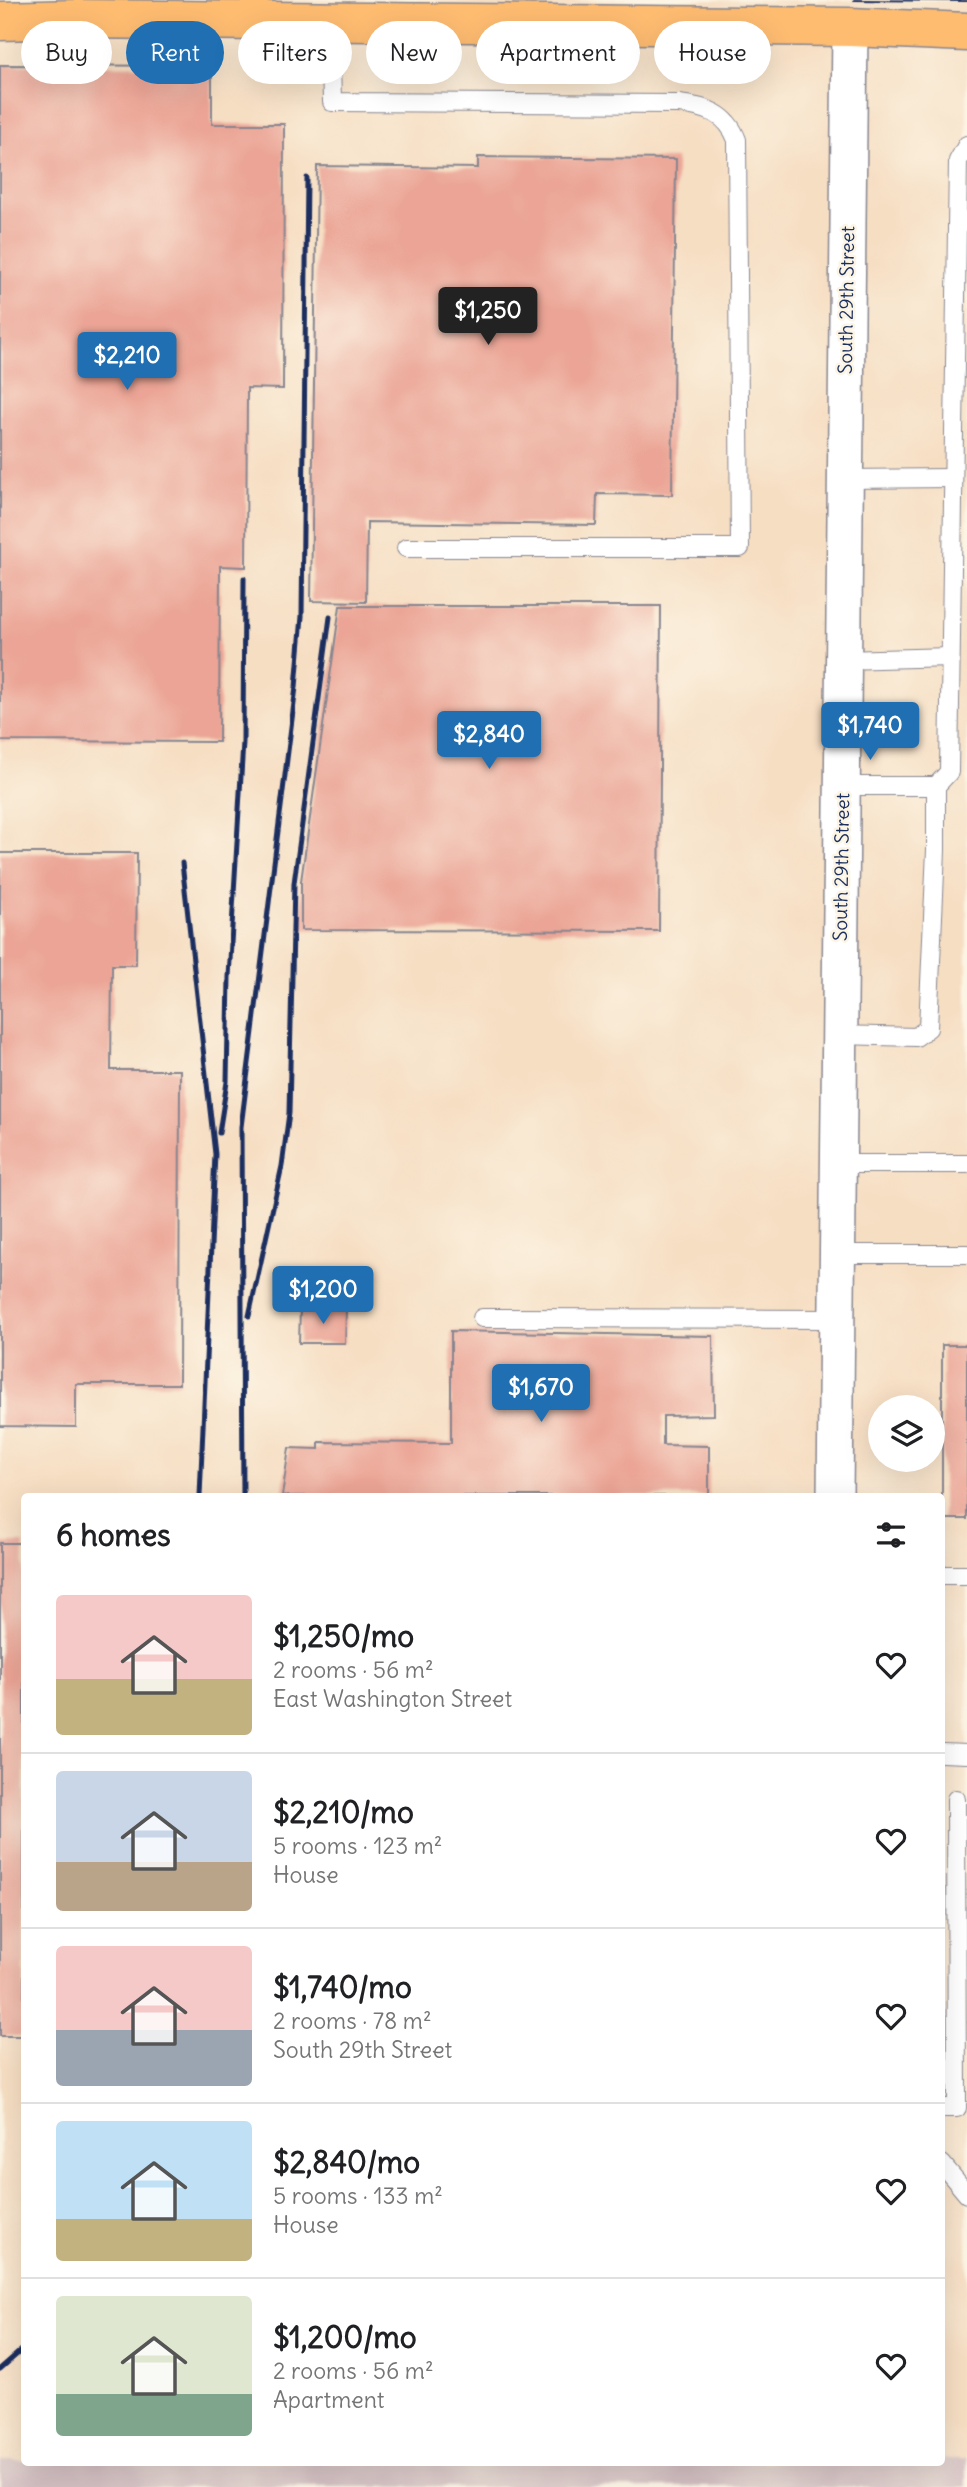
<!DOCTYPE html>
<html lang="en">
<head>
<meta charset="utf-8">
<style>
	:root { --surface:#fff; --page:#f2f2f2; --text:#202124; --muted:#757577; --line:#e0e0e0; --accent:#1f6fb2 }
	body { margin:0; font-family:Delius,sans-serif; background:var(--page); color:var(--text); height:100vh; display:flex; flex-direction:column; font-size:26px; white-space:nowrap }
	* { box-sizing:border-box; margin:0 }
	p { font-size:23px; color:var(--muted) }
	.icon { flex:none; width:38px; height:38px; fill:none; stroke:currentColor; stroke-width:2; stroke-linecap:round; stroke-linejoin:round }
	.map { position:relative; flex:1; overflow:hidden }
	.side { position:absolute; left:21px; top:1493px; width:924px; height:973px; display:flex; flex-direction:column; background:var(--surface); border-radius:7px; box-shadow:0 7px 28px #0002 }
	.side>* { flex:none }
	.guide { position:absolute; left:21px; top:21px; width:926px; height:63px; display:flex; gap:14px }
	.buttons { position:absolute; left:868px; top:1395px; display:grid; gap:14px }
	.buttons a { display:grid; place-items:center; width:77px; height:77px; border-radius:50%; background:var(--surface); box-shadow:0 7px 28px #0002; font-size:35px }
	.price { position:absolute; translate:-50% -60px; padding:0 16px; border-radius:7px; background:var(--accent); color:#fff; font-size:23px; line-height:46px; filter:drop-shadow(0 2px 4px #0008) }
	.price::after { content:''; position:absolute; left:50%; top:42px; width:21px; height:16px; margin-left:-10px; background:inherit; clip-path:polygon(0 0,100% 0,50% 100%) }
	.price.active { background:#222; color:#fff }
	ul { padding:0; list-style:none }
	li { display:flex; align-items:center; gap:21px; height:175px; padding:0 35px }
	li+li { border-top:2px solid var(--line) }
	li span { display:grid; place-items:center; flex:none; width:196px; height:140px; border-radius:7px; color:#555 }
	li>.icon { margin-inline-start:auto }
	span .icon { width:84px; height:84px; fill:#fffc; stroke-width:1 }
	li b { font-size:30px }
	h2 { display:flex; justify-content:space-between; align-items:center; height:84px; padding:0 35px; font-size:30px }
	.chip { padding:0 24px; border-radius:32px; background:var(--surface); box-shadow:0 7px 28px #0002; font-size:24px; line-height:63px }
	.chip.active { background:var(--accent); color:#fff }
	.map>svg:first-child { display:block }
	.industrial { fill:#d2bec1 }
	.building { fill:#eba495 }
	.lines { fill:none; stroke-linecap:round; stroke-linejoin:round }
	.lane-casing { stroke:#888690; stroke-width:20 }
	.street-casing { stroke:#888690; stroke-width:38 }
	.primary-casing { stroke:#888690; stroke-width:41 }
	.lane { stroke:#fff; stroke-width:18 }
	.street { stroke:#fff; stroke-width:35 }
	.primary { stroke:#febc71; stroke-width:38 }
	.tram { stroke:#1b2f5e; stroke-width:2 }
	.rail { stroke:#1b2f5e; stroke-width:5 }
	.labels { text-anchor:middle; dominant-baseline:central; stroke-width:5; stroke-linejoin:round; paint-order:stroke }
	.street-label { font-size:19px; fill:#1b2f5e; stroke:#fcf5e5 }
</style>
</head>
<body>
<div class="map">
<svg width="967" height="2487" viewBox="0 0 967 2487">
	<rect width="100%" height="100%" fill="#fcf5e5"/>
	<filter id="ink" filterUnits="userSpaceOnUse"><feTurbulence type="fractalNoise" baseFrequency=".0143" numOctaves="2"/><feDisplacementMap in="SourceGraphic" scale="14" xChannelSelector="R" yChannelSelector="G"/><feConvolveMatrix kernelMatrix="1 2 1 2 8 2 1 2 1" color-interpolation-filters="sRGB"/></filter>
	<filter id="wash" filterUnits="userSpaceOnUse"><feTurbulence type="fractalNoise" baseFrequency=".00686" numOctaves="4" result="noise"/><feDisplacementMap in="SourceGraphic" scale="28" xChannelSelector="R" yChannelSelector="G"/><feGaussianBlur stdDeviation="1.57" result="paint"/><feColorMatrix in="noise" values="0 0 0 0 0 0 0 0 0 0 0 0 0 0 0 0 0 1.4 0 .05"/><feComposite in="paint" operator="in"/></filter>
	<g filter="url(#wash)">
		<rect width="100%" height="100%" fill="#f6dec3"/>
		<polygon class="industrial" points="942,2459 967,2459 967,2487 0,2487 0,2461 942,2462"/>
		<g id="blocks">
			<g class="building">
				<polygon points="0,65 212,66 212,124 284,124 283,389 247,388 246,567 220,566 219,742 0,741"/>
				<polygon points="478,157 676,159 672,495 597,494 596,525 367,522 366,602 311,601 317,166 478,168"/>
				<polygon points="340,606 661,606 659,931 301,930 301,881"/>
				<polygon points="0,853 137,853 136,965 112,965 111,1070 180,1070 179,1384 76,1384 76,1427 0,1426"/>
				<polygon points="300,1308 346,1308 345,1343 299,1343"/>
				<polygon points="451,1331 713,1336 714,1415 663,1416 663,1445 709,1446 709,1496 282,1496 289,1448 319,1449 319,1442 451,1443"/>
				<rect x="942" y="1345" width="25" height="174"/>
				<rect x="0" y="1543" width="24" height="493"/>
			</g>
		</g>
	</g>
	<g filter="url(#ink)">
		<use href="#blocks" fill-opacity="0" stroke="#888690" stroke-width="2"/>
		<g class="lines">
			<defs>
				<g id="lane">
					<path d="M330 21 332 102 679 104C706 107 727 113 737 140L740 548H406"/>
					<polyline points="844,479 953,478"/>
					<polyline points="843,660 950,657"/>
					<polyline points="842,786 936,786 949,772 958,161 967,145"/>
					<polyline points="839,1035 916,1037 928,1028 936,850 936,786"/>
					<polyline points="838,1164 967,1164"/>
					<polyline points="837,1254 967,1254"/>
					<polyline points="482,1318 837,1319"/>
					<polyline points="942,1575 967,1575"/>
					<polyline points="942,1753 967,1754"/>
					<polyline points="942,2108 957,2108 956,1799"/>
					<polyline points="942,2164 967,2194"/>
				</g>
				<polyline id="street" points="835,1496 850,27"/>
				<polyline id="primary" points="0,21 75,19 850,27 967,32"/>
			</defs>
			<use href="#lane" class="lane-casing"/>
			<use href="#street" class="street-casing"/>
			<use href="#primary" class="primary-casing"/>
			<use href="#lane" class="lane"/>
			<use href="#street" class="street"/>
			<use href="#primary" class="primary"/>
			<polyline class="tram" points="854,0 967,1"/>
			<g class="rail">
				<polyline points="182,863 215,1154 200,1496"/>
				<polyline points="219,1133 227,1082 229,977 243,742 244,578"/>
				<polyline points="249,1316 282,1166 289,1113 294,883 330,617"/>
				<polyline points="243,1496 241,1127 296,687 302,616 307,178"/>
				<polyline points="0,2369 24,2348"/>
			</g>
		</g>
	</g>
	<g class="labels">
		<g class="street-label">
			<text transform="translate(846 300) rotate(-89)">South 29th Street</text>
			<text transform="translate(841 867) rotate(-89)">South 29th Street</text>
		</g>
	</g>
</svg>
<div class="buttons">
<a><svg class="icon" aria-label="layers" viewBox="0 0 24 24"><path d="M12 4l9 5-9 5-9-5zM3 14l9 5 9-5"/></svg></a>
</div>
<b class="price active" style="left:488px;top:347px">$1,250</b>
<b class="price" style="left:127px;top:392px">$2,210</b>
<b class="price" style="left:870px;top:762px">$1,740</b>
<b class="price" style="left:489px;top:771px">$2,840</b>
<b class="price" style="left:323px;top:1326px">$1,200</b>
<b class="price" style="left:541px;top:1424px">$1,670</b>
<div class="guide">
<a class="chip">Buy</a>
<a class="chip active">Rent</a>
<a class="chip">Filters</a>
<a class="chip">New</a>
<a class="chip">Apartment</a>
<a class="chip">House</a>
</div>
<section class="side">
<h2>6 homes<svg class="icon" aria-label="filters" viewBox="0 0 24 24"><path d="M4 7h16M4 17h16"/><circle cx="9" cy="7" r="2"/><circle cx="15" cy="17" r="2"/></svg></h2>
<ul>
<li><span style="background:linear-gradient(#f6c9c9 60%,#c2b280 0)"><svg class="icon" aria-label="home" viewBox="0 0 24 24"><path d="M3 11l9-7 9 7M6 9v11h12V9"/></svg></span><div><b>$1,250/mo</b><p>2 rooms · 56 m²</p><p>East Washington Street</p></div><svg class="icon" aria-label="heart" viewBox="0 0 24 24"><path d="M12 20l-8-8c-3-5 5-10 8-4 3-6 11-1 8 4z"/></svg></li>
<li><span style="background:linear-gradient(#c9d6e8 65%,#b9a48a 0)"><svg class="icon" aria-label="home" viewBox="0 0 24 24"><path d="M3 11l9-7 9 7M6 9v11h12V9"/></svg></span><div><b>$2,210/mo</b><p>5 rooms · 123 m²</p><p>House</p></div><svg class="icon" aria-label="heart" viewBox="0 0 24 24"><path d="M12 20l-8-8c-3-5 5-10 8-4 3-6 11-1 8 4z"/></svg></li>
<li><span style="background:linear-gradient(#f6c9c9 60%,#9aa5b1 0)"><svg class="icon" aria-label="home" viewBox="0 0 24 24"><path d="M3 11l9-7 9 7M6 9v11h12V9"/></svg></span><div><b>$1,740/mo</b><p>2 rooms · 78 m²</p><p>South 29th Street</p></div><svg class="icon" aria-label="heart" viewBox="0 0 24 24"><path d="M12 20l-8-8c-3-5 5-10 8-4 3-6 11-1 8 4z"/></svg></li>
<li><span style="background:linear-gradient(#bfe0f5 70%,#c2b280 0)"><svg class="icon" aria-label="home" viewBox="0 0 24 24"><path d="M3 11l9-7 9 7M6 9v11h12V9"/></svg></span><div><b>$2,840/mo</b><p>5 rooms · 133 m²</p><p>House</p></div><svg class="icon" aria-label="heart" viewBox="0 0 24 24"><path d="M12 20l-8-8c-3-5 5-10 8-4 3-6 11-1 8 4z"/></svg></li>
<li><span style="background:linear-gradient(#dfe7d0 70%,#7fa58c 0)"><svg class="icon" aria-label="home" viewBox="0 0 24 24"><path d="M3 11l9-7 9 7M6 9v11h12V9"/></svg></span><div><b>$1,200/mo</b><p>2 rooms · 56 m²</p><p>Apartment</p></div><svg class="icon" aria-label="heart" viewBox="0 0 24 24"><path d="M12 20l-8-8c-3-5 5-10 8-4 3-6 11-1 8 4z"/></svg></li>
</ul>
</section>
</div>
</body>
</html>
